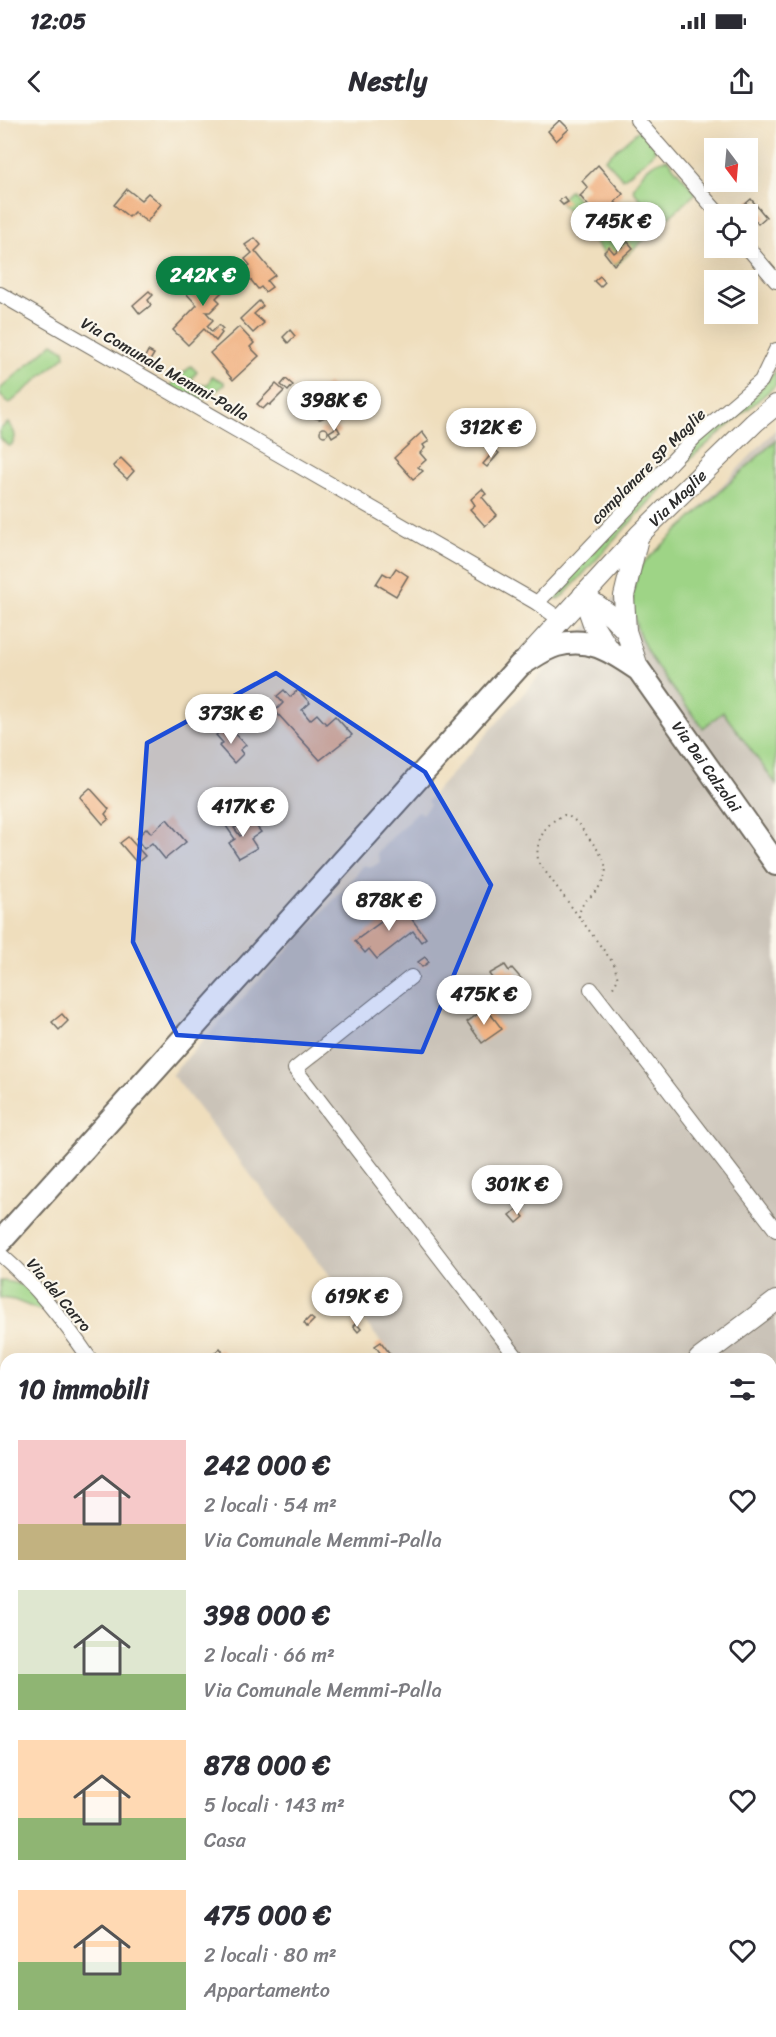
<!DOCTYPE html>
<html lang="it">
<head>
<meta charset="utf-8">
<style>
	:root { --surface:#fff; --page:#f7f7f7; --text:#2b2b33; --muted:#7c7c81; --accent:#0b8043 }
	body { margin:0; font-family:Sriracha,sans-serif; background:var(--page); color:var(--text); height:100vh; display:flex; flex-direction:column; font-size:22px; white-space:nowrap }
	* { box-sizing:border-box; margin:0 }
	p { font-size:20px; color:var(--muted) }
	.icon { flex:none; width:33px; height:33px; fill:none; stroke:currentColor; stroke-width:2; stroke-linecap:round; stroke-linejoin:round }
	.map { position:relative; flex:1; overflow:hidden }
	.drawer { position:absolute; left:0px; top:1233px; width:777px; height:684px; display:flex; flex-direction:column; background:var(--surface); border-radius:18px 18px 0 0; box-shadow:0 6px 24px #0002 }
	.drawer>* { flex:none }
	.needle { width:39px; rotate:164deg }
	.tools { position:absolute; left:704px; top:18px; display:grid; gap:12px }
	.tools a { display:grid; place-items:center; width:54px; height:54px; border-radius:0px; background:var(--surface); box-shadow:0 6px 24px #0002; font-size:30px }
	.price { position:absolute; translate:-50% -51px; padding:0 14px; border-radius:21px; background:#fff; color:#222; font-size:20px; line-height:39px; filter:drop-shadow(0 2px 3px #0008) }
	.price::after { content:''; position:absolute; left:50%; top:36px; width:18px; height:14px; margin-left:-9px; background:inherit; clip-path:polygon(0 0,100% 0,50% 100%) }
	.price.selected { background:var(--accent); color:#fff }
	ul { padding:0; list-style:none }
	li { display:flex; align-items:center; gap:18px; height:150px; padding:0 18px }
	li span { display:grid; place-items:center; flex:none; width:168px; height:120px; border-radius:0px; color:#555 }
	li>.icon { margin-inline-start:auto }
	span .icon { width:72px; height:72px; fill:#fffc; stroke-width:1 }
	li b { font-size:26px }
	h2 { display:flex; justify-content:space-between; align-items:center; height:72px; padding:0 18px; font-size:26px }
	.status { display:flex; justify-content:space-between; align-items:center; height:42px; padding:0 30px; background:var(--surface); direction:ltr }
	.status svg { height:16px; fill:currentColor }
	header { display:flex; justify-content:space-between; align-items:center; height:78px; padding:0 18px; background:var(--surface); font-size:27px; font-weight:700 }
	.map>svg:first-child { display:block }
	.industrial { fill:#cac3b8 }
	.green { fill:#9ed486; stroke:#648058; stroke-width:1.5 }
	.building { fill:#f1b485 }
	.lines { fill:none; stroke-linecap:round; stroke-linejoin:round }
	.street-casing { stroke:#706a5e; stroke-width:16 }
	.secondary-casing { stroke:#706a5e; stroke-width:22 }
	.primary-casing { stroke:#706a5e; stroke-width:26 }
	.path { stroke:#706a5e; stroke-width:2; stroke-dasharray:1.5 4.5; stroke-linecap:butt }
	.street { stroke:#fff; stroke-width:14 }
	.secondary { stroke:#fff; stroke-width:20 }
	.primary { stroke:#fff; stroke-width:22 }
	.marked { fill:#1d4ed8; fill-opacity:0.2; stroke:#1d4ed8; stroke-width:4.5; stroke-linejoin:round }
	.labels { text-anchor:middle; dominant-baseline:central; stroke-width:4.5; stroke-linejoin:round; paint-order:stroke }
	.street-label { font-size:16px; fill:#2b2b2b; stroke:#fbf7ec }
</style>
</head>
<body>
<div class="status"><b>12:05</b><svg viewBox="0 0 49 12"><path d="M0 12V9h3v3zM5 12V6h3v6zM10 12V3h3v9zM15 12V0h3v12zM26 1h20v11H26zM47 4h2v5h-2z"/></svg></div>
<header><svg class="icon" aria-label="back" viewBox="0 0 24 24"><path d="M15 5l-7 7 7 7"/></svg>Nestly<svg class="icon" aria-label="share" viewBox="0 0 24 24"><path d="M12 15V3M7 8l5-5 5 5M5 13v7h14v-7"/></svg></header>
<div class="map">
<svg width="776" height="1917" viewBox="0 0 776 1917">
	<rect width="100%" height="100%" fill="#fbf7ec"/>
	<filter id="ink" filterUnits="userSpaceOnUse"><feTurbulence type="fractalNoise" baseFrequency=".0167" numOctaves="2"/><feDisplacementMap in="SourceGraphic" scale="12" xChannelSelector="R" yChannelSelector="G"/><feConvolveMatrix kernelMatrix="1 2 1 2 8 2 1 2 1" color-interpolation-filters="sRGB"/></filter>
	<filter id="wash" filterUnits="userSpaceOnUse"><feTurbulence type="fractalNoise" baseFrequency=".008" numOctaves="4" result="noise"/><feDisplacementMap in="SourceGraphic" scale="24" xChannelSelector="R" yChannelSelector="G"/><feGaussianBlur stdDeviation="1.35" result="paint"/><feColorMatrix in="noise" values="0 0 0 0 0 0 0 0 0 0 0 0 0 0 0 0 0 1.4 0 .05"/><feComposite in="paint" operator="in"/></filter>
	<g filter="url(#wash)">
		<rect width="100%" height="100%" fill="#efdebd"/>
		<polygon class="industrial" points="776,309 776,1917 432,1917 425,1911 771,1911 771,1239 394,1239 172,954 355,757 363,745 372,747 380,742 377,733 418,691 422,694 430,685 427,681 540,555"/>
		<g class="green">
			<polygon points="640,9 656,28 652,35 623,59 605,39"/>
			<path d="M667 39 696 73 615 146 559 81 570 70 609 116 645 86 633 70C639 55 651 41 667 39Z"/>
			<polygon points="53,223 64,230 65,236 9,284 0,275 0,269"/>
			<polygon points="191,246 197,252 192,258 195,266 208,264 212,256 224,262 224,265 199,283 169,267"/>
			<polygon points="776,250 776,265 683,345 564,475 558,479 549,478 686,335 758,272"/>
			<path d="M8 303C14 310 19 318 10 326L7 325 0 318V309Z"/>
			<path d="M776 320V664L723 592 703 608C669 561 608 504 643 443Z"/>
			<path d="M0 1161C24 1162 28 1169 43 1185L39 1190 14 1180 0 1178Z"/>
			<polygon points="6,1317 6,1383 0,1378 0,1319"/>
			<polygon points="771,1595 776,1601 776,1630 771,1627"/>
			<polygon points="425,1911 593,1911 598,1917 432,1917"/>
		</g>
		<g id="blocks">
			<g class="building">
				<polygon points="560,0 569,9 556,21 548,11"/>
				<polygon points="598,45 623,74 615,82 620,87 617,89 626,99 608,114 600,104 602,102 580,76 588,68 582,61"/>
				<polygon points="127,69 141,80 148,73 161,84 147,102 134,92 129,97 114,85"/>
				<polygon points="564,77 568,82 563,85 559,81"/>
				<polygon points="751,79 766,97 758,104 743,86"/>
				<polygon points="255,118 261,125 255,131 275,155 267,161 272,167 265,172 261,167 258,169 243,150 250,145 245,139 252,133 245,125"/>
				<polygon points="628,122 633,128 614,145 604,132 609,127 614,133"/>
				<polygon points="222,149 233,161 216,178 220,182 210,192 206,192 213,200 207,206 212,212 219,205 223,209 220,211 222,213 216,221 204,209 188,225 173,210 197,185 184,171 197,158 204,166 207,163 202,158 208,152 213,158"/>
				<polygon points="600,156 605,162 600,167 594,161"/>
				<polygon points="149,171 153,175 148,180 151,185 140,194 133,185"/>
				<polygon points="259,181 263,186 254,194 264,203 253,213 240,199"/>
				<polygon points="239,207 254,223 250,227 259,236 233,260 210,233"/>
				<polygon points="290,210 295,216 288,223 283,217"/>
				<polygon points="148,231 154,234 148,244 143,241"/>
				<polygon points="286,259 293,265 288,271 281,265"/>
				<polygon points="328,263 343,280 325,297 320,299 315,298 304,285"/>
				<polygon points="276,264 284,271 270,285 268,284 263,289 257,284"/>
				<polygon points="337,307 340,312 332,317 329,312"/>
				<circle cx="324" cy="312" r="4"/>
				<polygon points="422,312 429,321 423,325 425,328 420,333 426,340 418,347 423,351 413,359 394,338"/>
				<polygon points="495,330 499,333 487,347 483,344"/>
				<polygon points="121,338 134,351 127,359 113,346"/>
				<polygon points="482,369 486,374 482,377 497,395 485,406 470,389 475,385 471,379"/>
				<polygon points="396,448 408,456 396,476 376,464 383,453 390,457"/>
				<polygon points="284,570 290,577 298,570 310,583 302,590 310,600 317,594 326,604 335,596 352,615 320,640 275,591 283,583 277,576"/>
				<polygon points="232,610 246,625 240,630 243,634 234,643 219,626 223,623 216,615 221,611 226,616"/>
				<polygon points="90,668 109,689 105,694 109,699 103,704 80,677"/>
				<polygon points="167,699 186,722 165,739 152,723 144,729 136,718 147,708 151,713"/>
				<polygon points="234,700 238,706 234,708 240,716 243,714 239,709 252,701 261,712 251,719 257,728 239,738 229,723 235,719 226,706"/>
				<polygon points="128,717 145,736 137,743 120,723"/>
				<polygon points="399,782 426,818 421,822 413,811 377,839 369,829 365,833 355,821 385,799 383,795"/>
				<polygon points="425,837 429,842 422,847 418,842"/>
				<polygon points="505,845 509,851 512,848 524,862 520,865 523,869 517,873 514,870 502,879 491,865 495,862 489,854"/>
				<polygon points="486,888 502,909 482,923 467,902"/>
				<polygon points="62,894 68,901 59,910 52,902"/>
				<polygon points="517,1089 524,1097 517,1103 510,1095"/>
				<polygon points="310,1197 314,1200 307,1207 304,1203"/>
				<polygon points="356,1203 361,1209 358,1212 353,1206"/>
				<polygon points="381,1222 394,1239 385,1239 375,1226"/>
				<polygon points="220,1228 228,1239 207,1239 212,1235"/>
			</g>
		</g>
	</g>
	<g filter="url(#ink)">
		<use href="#blocks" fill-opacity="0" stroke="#706a5e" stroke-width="1.5"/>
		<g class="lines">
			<defs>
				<g id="street">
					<polyline points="637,0 719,94"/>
					<polyline points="747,127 776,161"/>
					<polyline points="0,174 537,483 561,500"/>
					<polyline points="537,483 694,318 761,261 776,230"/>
					<polyline points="411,857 295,949 518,1239"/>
					<polyline points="591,869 776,1110"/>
					<path d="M0 1134C36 1165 63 1200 90 1239"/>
					<polyline points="771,1583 776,1590"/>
					<polyline points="771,1636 776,1642"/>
					<polyline points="771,1671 776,1667"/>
					<polyline points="419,1911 426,1917"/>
				</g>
				<g id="secondary">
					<polyline points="638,418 624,476 626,511 639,550"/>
					<polyline points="583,475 594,506 610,531"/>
					<polyline points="583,475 612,496 626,511"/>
					<path id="s1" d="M527 537 639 415 755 302 776 285"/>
					<polyline points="699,1239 776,1181"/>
				</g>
				<g id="primary">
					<path id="s2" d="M0 1122 520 545C532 538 545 528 557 525 591 516 612 532 639 550L776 744"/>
				</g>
			</defs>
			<use href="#street" class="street-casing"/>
			<use href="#secondary" class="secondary-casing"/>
			<use href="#primary" class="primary-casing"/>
			<path class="path" d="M579 797C580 787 583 783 590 777 615 753 607 741 588 717 582 709 575 697 564 695 545 702 533 724 539 743L614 844 618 859 611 871"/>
			<use href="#street" class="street"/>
			<use href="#secondary" class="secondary"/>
			<use href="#primary" class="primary"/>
		</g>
	</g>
	<path class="marked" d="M276 553 425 652 491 765 422 932 177 915 133 822 147 623Z"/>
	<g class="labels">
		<g class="street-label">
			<text transform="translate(165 249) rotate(30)">Via Comunale Memmi-Palla</text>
			<text transform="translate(648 346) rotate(-45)">complanare SP Maglie</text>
			<text stroke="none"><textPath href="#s1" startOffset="219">Via Maglie</textPath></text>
			<text stroke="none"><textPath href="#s2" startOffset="1026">Via Dei Calzolai</textPath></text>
			<text transform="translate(59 1175) rotate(50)">Via del Carro</text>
		</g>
	</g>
</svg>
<div class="tools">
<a><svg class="needle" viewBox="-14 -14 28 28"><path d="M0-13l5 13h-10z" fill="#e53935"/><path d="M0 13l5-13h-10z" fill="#7c7c81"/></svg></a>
<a><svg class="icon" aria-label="locate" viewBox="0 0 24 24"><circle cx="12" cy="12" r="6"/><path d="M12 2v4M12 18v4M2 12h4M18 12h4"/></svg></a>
<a><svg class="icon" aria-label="layers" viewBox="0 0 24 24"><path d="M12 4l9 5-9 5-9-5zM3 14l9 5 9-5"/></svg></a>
</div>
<b class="price" style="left:618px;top:133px">745K €</b>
<b class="price selected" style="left:203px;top:187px">242K €</b>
<b class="price" style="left:334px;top:312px">398K €</b>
<b class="price" style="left:491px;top:339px">312K €</b>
<b class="price" style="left:231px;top:625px">373K €</b>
<b class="price" style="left:243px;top:718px">417K €</b>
<b class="price" style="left:389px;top:812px">878K €</b>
<b class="price" style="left:484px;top:906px">475K €</b>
<b class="price" style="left:517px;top:1096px">301K €</b>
<b class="price" style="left:357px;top:1208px">619K €</b>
<section class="drawer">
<h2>10 immobili<svg class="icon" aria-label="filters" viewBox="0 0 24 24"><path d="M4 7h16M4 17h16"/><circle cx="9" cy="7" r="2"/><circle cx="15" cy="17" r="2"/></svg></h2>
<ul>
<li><span style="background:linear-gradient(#f6c9c9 70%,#c2b280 0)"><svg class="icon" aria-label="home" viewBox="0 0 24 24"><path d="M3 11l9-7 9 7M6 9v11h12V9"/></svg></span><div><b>242 000 €</b><p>2 locali · 54 m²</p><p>Via Comunale Memmi-Palla</p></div><svg class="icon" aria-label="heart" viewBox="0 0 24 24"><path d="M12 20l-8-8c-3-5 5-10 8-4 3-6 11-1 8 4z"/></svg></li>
<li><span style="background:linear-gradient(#dfe7d0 70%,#8fb573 0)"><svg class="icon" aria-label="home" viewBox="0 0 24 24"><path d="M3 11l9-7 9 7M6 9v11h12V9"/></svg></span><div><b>398 000 €</b><p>2 locali · 66 m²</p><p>Via Comunale Memmi-Palla</p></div><svg class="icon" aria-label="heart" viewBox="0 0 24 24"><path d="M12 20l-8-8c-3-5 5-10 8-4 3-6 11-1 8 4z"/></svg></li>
<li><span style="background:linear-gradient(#ffd9b3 65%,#8fb573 0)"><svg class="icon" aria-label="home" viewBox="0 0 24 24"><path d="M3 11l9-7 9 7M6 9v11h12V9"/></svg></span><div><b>878 000 €</b><p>5 locali · 143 m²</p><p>Casa</p></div><svg class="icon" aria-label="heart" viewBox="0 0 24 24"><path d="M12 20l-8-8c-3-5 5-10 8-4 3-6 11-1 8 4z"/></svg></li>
<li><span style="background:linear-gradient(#ffd9b3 60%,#8fb573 0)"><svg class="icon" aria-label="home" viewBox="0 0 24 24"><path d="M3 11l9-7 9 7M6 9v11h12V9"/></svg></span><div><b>475 000 €</b><p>2 locali · 80 m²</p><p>Appartamento</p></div><svg class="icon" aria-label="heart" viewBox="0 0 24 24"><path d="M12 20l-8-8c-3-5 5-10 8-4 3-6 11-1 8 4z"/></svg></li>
</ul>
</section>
</div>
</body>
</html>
